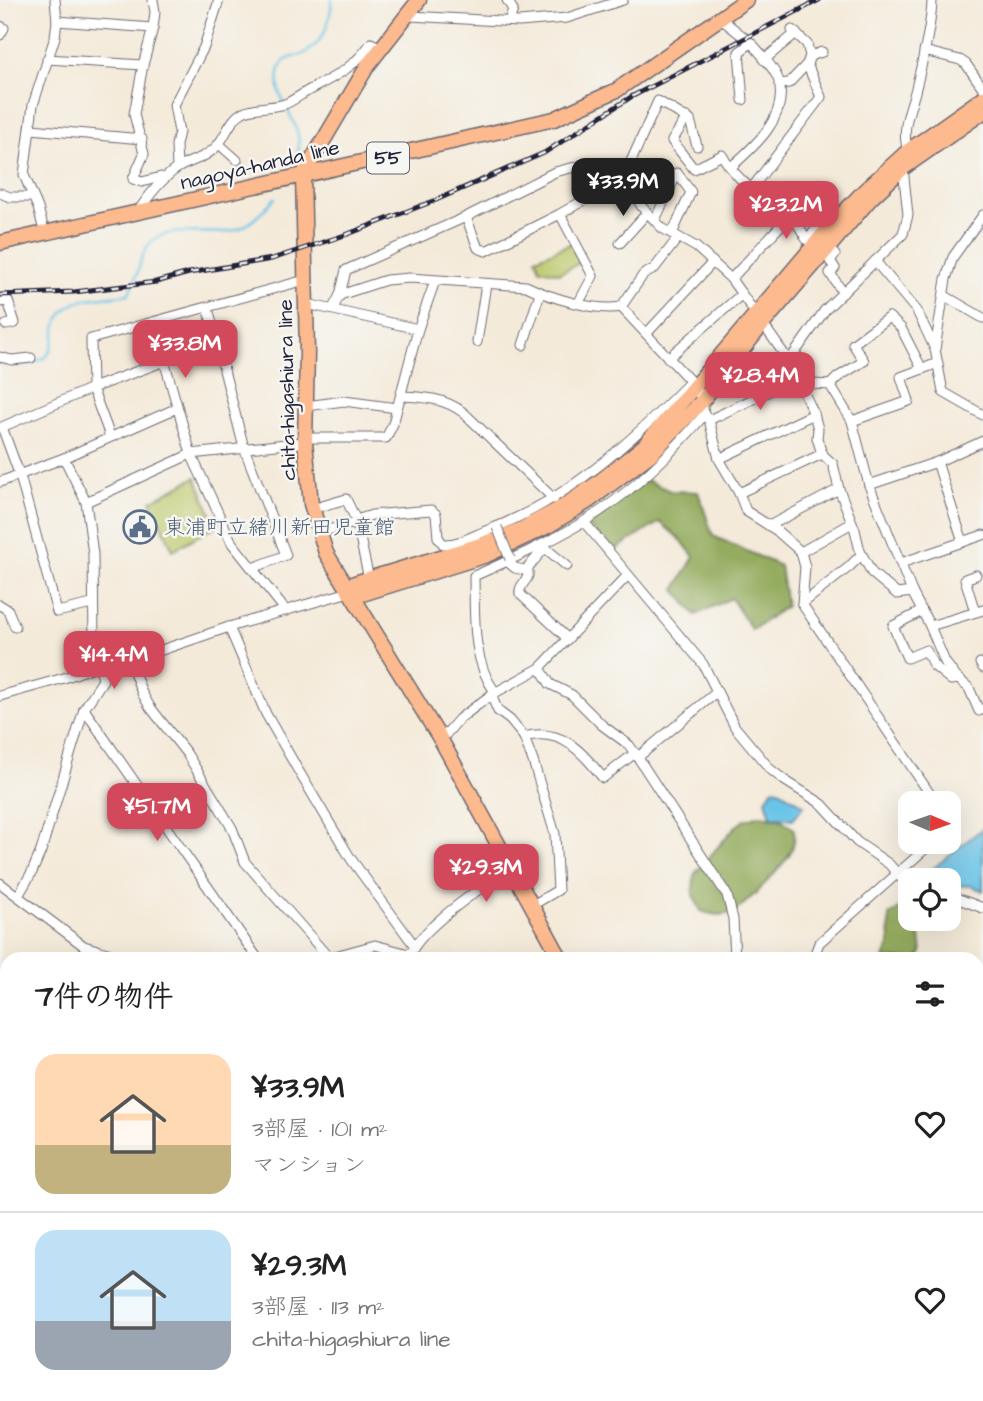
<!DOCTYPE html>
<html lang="ja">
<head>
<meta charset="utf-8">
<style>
	:root { --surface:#fff; --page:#f2f2f2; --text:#222; --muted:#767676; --line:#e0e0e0; --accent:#d1495b }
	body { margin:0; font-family:"Architects Daughter","Klee One",sans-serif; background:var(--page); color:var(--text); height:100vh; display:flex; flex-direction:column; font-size:26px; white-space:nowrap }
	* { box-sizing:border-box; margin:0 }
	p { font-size:23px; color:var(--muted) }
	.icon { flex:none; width:38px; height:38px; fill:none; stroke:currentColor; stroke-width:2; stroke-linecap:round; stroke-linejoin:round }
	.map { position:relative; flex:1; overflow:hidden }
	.side { position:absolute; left:0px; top:952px; width:984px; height:450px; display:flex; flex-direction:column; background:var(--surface); border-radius:21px 21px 0 0; box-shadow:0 7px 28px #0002 }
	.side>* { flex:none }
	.needle { width:46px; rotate:92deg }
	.buttons { position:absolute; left:898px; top:791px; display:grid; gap:14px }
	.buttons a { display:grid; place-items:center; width:63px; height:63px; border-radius:14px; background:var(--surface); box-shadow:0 7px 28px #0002; font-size:35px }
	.price { position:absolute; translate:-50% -60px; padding:0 16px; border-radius:14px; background:var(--accent); color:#fff; font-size:23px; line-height:46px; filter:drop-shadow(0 2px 4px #0008) }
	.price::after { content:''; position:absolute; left:50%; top:42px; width:21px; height:16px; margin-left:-10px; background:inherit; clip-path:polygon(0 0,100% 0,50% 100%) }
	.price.active { background:#222; color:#fff }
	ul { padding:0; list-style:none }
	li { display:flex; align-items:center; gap:21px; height:175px; padding:0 35px }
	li+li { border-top:2px solid var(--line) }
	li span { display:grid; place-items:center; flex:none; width:196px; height:140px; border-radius:21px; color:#555 }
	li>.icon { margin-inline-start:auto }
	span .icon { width:84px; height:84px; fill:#fffc; stroke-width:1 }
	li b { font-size:30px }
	h2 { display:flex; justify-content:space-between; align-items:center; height:84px; padding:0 35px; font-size:30px }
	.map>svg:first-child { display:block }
	.green { fill:#bbc86a; stroke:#6e7552; stroke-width:2 }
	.forest { fill:#94ac5e; stroke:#5b674c; stroke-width:2 }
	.water { fill:#6bc4e8; stroke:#467392; stroke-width:2 }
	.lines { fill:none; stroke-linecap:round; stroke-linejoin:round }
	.stream { stroke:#6bc4e8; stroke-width:2.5 }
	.minor-casing { stroke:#6c6872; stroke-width:11 }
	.primary-casing { stroke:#6c6872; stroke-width:17 }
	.motorway-casing { stroke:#6c6872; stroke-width:18 }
	.minor { stroke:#fff; stroke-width:9 }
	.primary { stroke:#fcba8e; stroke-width:14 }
	.motorway { stroke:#fcba8e; stroke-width:16 }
	.rail-casing { stroke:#22223b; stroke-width:5 }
	.rail { stroke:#f6f6f2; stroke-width:2.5; stroke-dasharray:8; stroke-linecap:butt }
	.minor-bridge-casing { stroke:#6c6872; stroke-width:11; stroke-linecap:butt }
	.minor-bridge { stroke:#fff; stroke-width:9 }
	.labels { text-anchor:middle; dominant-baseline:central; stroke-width:5; stroke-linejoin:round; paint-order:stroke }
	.shield { fill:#f6f6f2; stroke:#626272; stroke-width:2 }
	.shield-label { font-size:19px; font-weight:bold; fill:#22223b }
	.street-label { font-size:21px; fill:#22223b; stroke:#f6f6f2 }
	.service-label { font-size:21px; fill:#4e5e75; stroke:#f6f6f2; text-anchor:start }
</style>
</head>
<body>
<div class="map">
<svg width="983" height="1401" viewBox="0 0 983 1401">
	<rect width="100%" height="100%" fill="#f6f6f2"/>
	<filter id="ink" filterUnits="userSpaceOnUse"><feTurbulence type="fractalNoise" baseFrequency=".0143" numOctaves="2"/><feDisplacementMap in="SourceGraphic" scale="14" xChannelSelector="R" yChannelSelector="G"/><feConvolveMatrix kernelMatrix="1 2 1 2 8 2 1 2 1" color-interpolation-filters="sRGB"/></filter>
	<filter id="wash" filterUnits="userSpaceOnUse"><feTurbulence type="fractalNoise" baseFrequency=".00686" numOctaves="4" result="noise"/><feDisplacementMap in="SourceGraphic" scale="28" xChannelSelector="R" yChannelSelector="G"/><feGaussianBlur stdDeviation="1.57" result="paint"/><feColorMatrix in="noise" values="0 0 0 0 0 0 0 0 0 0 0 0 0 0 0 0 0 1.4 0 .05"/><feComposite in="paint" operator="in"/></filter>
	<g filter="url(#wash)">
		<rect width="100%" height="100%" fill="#f4ead9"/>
		<g class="green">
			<polygon points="572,243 581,262 560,273 540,269 536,258"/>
			<polygon points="196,477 216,526 173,550 151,501"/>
		</g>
		<g class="forest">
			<polygon points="646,480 670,491 698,492 713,536 780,566 786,606 752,630 731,598 696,615 675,590 694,557 681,540 660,522 610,553 589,526 599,513"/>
			<path d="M760 815 782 820 794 829C795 837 795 843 791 851 786 863 746 905 734 911 722 917 713 915 701 911L693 895 694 875 735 827 745 820Z"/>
			<polygon points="910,902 910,919 918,919 922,953 917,959 884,959 890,943 889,916"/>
			<polygon points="519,1395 611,1395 608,1401 521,1401"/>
		</g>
		<g class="water">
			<polygon points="776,788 804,805 793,819 771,816 766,800 772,789"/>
			<polygon points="983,828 983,891 972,886 949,885 948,880 927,880 925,875"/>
		</g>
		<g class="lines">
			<g class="stream">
				<path d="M298 163C298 154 300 144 298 135 292 109 273 99 280 68 284 55 297 59 307 52 326 39 330 21 332 0"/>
				<path d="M0 362C9 366 18 365 27 364 67 359 44 325 69 307 85 295 110 298 128 294 140 278 138 253 153 240 169 225 215 238 238 229 253 224 264 209 275 198"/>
			</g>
		</g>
	</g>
	<g filter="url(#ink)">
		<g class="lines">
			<defs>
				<g id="minor">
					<polyline points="153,0 155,12 153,28 143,65 134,114 144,154 133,179 142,182 161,177 163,180"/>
					<polyline points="507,0 513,10 509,21"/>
					<polyline points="407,14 410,16 519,22 567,18 623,0"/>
					<path d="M721 18C731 28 744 36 754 46 762 55 776 70 779 82 788 117 755 146 731 167"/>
					<polyline points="57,21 153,28"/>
					<polyline points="0,26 4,28 0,35"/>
					<polyline points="792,30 807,44 810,56"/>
					<polyline points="924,51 960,60 966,64 983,88"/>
					<polyline points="47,59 143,65"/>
					<polyline points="764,60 796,33"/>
					<polyline points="779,84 789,83 807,64"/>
					<polyline points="743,100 739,52 751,43"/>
					<path d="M687 117 672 141 694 169 722 155C730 170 753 194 769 201 773 202 777 203 780 205 792 214 800 227 807 240L824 220 831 226"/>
					<polyline points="31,129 142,139"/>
					<polyline points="219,144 237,160"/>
					<path d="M908 151C901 129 909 113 915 92 921 68 932 24 932 0"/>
					<polyline points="177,168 176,145 179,132 174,105 204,47 219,0"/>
					<polyline points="624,177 658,101 690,120 697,146"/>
					<polyline points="752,188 821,97 807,64 810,56 822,52"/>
					<polyline points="0,193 10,197 32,197"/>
					<path d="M137 213C147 198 160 180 176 169 190 160 205 159 217 146 226 136 230 119 243 112 255 106 272 108 285 104 295 100 303 93 313 88 335 77 357 65 371 43L380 47"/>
					<polyline points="560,214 593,276 579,302"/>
					<polyline points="466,217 478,248 486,251 560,214 624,177 642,207 662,228 696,247 731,279 789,361 814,414 818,429 817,438 822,454 833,464 839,489 855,530 861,555 849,567 802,604"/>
					<polyline points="655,220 677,173 691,192 672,234"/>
					<polyline points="45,234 38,208 24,175 33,105 55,37 57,21 55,0"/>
					<polyline points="620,243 647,213"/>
					<polyline points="827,247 835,255 830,261 835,268 830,273 843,293"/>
					<polyline points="875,261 917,311 935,349 943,392 983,415"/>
					<polyline points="731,279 819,184"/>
					<path d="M340 295 386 280 410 278 526 286C549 297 595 312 621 307L696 387 702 401 704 415 709 420 719 459 739 493 746 511 776 530 801 552 805 567 802 604 936 803"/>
					<polyline points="945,296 983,318"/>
					<polyline points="0,302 8,301 15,323 6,325"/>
					<polyline points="621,307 643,275 654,269 678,238"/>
					<polyline points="208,308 244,448 286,555 253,568"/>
					<polyline points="333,308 340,295 346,270 466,217 555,172 583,165 604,190"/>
					<polyline points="153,322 191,454 232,543 286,611"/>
					<polyline points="418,329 435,281"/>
					<polyline points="647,333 713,262"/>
					<polyline points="477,342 486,284"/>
					<polyline points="523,345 540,293"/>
					<polyline points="935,349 946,279 953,257 983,215"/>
					<polyline points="0,357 12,360 31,358"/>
					<polyline points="668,358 742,294"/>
					<polyline points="789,361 825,310 903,234 908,215 903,168"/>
					<polyline points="795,371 804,373 813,384 830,385 852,421 869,485 912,592 930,626 945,662 956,677 969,688 979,711 983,709"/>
					<polyline points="830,385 838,377 864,361 853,344 889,317 901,328 922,369"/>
					<path d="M401 396C424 397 445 398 464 413L554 499"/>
					<polyline points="306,406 344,401 397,408"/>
					<polyline points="709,420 797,378"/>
					<polyline points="852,421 909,401 901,377 938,363"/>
					<polyline points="110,436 92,388 91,339 305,280"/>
					<polyline points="306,438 386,438 393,424 418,329 307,304"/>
					<polyline points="719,459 814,414"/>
					<polyline points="937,462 963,542"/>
					<polyline points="0,482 64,458 177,408"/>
					<polyline points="869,485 937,462 983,441"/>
					<polyline points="739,493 822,454"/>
					<polyline points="86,502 191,454 305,442"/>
					<path d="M312 509 346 499 356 520 372 515 431 510 436 514 438 537 443 544C456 545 471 537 483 532 566 502 629 444 690 382"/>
					<polyline points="356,520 369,579"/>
					<polyline points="584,522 703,664 735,727 770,769 784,780 822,804 857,842 889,864 902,879 910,884"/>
					<polyline points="769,526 839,489"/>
					<polyline points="319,532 356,523"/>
					<polyline points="544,547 567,566"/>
					<polyline points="801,552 852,523"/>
					<polyline points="861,553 872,573 897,594 912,592"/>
					<path d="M507 561 515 568 528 571C530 581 518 584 520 594L568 639"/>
					<polyline points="901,563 983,535"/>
					<polyline points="526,570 542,551 543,544"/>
					<polyline points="92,604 57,612 20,476 2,427 92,388 165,361"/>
					<polyline points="0,605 8,610 15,627"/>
					<polyline points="922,611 893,626 907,658 926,650 933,665 951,680 958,679"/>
					<polyline points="975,612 965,579 976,575"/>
					<polyline points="930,626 983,610"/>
					<polyline points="229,627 266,714 298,770 351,859 414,945"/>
					<polyline points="129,659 142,693 150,707 187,754 232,828 245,862 329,958"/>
					<polyline points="980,663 983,668"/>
					<polyline points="540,668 550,684 572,695 602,725 629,745 637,756 727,895 733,919 735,959"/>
					<path d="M495 692C471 659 475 615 474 576 510 560 546 544 580 524 627 496 669 457 704 415"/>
					<polyline points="491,695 498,711 510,720 524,737 533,761 555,834 558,890 531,906"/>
					<polyline points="0,696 64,678 99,665 153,653 229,627 349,592"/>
					<polyline points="84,709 258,959"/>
					<path d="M524 737C562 727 582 752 603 778L635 753"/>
					<polyline points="441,740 459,719 491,695 540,668 628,575"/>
					<polyline points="638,757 717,692"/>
					<polyline points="948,822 948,828"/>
					<polyline points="0,883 84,946 127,959"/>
					<polyline points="948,895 983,908"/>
					<polyline points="18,896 32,872 41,851 84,709 103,680 94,643 93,554 86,502 64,458"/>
					<polyline points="324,959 375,945 409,954"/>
					<path d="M409 959C414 931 486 885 510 867"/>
					<polyline points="813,959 819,943 933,842"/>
					<polyline points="976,1031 983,1025"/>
					<polyline points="0,1224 7,1224"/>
					<polyline points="0,1328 7,1333"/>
					<polyline points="69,1395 73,1401"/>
					<polyline points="185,1401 189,1399 192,1401"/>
				</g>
				<g id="primary">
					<polyline points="419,0 368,65 303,175 307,352 305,442 311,504 326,553 441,740 561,959"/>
					<polyline points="983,98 908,151 864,191 827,230 644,446 599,482 561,508 522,529 484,544 355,583 349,592 359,595 487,555 548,526 590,500 651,454 702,401 762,325 871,198 903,168 983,112"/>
					<polyline points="0,243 554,119 617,90 746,0"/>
					<polyline points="976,1245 983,1245"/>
					<polyline points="751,1395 753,1401"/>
				</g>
				<g id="motorway">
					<polyline points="0,1244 7,1248"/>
					<polyline points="0,1257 7,1261"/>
					<polyline points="976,1386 983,1377"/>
					<polyline points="315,1395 335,1401"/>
					<polyline points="353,1395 374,1401"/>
					<polyline points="959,1401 966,1395"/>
				</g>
			</defs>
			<use href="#minor" class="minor-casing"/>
			<use href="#primary" class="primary-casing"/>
			<use href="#motorway" class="motorway-casing"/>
			<use href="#minor" class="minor"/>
			<use href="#primary" class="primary"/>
			<use href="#motorway" class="motorway"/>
			<defs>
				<polyline id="rail" points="0,295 74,292 156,282 189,273 272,259 348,234 436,200 544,153 631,97 819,0"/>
			</defs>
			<use href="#rail" class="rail-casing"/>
			<use href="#rail" class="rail"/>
			<defs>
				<polyline id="minor-bridge" points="497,527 510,559"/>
			</defs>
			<use href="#minor-bridge" class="minor-bridge-casing"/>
			<use href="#minor-bridge" class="minor-bridge"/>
		</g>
	</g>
	<defs>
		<symbol id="civic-ring" viewBox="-11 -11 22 22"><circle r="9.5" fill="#f6f6f2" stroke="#5c6f8a" stroke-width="1.5"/><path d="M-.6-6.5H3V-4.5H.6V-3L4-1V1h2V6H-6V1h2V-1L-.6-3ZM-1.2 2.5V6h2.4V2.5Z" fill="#5c6f8a"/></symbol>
	</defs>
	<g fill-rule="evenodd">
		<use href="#civic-ring" x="121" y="508" width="38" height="38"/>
	</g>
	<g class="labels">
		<rect class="shield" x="367" y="142.5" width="42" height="31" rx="5"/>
		<g class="shield-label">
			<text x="388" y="158">55</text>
		</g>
		<g class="street-label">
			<text transform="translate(260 165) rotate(-13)">nagoya-handa line</text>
			<text transform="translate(287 390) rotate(-91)">chita-higashiura line</text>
		</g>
		<g class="service-label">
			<text x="164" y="527">東浦町立緒川新田児童館</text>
		</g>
	</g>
</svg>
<div class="buttons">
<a><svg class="needle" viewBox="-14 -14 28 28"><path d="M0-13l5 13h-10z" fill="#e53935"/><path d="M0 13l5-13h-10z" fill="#767676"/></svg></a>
<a><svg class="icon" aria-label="locate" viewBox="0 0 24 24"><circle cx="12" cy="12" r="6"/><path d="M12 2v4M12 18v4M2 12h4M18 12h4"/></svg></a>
</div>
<b class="price active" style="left:623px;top:218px">¥33.9M</b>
<b class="price" style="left:786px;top:241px">¥23.2M</b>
<b class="price" style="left:185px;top:380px">¥33.8M</b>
<b class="price" style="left:760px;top:412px">¥28.4M</b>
<b class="price" style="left:114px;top:691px">¥14.4M</b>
<b class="price" style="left:157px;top:843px">¥51.7M</b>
<b class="price" style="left:486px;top:904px">¥29.3M</b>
<section class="side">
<h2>7件の物件<svg class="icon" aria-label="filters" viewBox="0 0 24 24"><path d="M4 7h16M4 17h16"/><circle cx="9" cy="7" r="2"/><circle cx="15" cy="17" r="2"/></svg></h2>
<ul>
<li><span style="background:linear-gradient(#ffd9b3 65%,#c2b280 0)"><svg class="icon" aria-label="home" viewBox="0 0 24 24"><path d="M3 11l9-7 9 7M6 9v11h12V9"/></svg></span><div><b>¥33.9M</b><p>3部屋 · 101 m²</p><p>マンション</p></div><svg class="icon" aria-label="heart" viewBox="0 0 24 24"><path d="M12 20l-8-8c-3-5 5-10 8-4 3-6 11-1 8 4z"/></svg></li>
<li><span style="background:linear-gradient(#bfe0f5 65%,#9aa5b1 0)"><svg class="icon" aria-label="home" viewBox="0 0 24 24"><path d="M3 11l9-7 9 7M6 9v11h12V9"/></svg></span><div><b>¥29.3M</b><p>3部屋 · 113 m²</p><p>chita-higashiura line</p></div><svg class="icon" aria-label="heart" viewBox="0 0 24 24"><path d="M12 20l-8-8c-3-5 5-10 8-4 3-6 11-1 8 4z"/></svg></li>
</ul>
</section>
</div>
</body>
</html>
